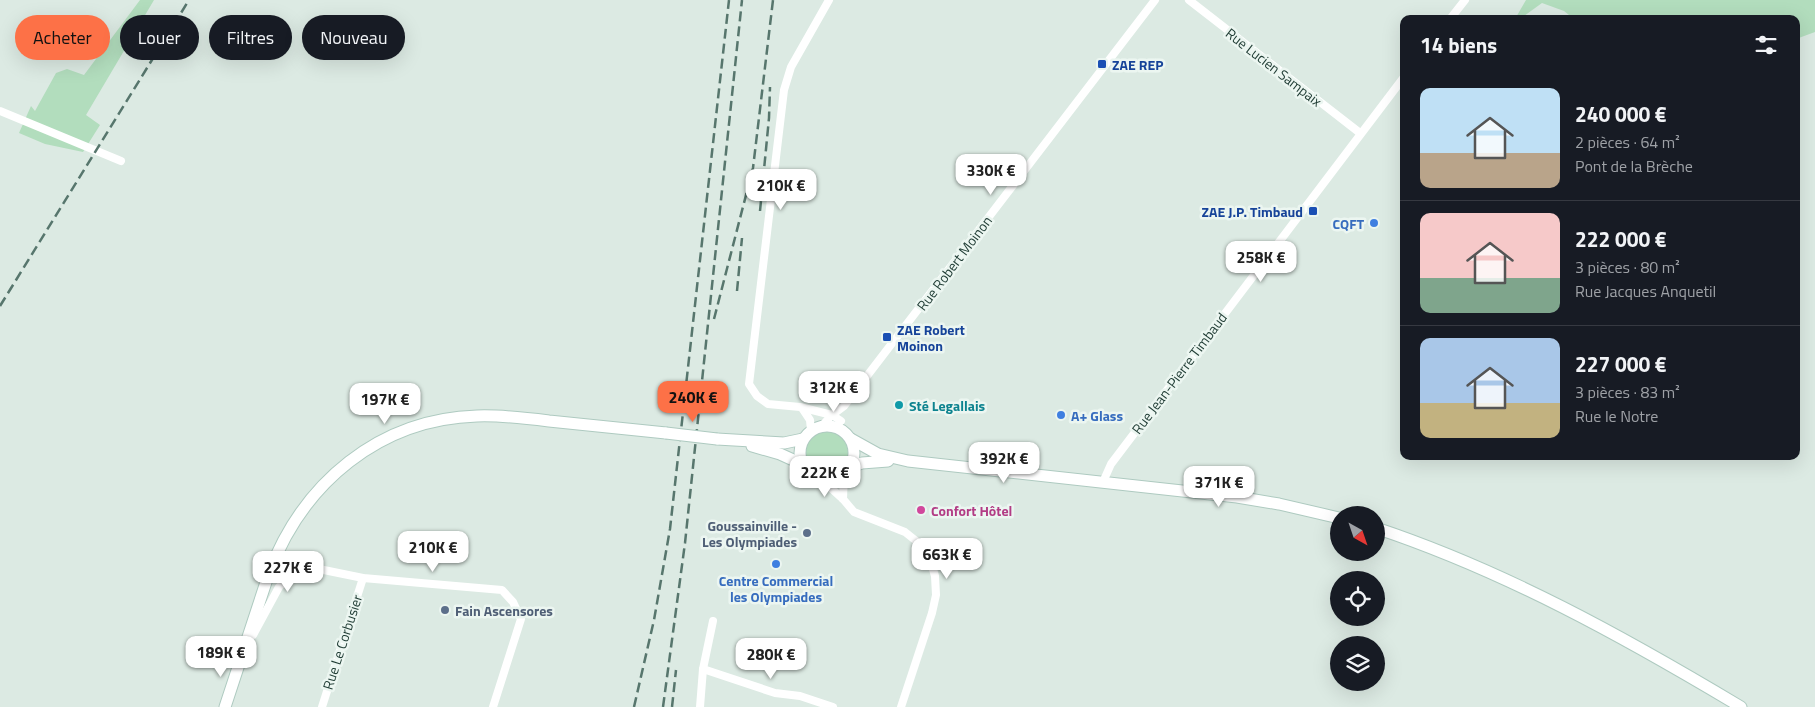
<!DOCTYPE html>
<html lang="fr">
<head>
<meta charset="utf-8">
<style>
	:root { --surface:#171b24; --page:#242831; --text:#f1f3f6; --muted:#9ea1a6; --line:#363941; --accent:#fd7147 }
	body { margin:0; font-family:"Titillium Web",sans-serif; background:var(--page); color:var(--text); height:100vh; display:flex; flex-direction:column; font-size:19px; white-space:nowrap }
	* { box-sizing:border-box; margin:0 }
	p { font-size:16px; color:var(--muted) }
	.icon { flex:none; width:28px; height:28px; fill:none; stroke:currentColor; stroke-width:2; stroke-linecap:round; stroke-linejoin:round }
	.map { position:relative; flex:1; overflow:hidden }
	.side { position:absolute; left:1400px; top:15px; width:400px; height:445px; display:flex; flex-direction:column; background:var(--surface); border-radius:10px; box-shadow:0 5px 20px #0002 }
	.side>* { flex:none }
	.guide { position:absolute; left:15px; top:15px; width:475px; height:45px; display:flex; gap:10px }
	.needle { width:32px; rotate:140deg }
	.tools { position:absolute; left:1330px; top:506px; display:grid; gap:10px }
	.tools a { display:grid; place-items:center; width:55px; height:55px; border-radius:50%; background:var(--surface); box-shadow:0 5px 20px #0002; font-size:25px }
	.price { position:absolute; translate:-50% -42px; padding:0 11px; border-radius:10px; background:#fff; color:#222; font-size:16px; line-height:32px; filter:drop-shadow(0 1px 2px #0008) }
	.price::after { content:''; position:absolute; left:50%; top:30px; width:15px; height:11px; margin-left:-8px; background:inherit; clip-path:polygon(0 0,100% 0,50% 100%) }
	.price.current { background:var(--accent); color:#111 }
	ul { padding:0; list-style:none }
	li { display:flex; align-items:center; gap:15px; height:125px; padding:0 20px }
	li+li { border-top:1px solid var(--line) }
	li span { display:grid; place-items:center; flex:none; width:140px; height:100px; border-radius:10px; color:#555 }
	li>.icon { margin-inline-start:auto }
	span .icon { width:60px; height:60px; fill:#fffc; stroke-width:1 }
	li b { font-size:21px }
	h2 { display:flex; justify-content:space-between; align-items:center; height:60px; padding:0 20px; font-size:21px }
	.pill { padding:0 18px; border-radius:22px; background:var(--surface); box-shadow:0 5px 20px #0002; font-size:18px; line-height:45px }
	.pill.current { background:var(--accent); color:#111 }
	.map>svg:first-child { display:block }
	.green { fill:#b2ddbd }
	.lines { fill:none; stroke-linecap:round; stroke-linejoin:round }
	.secondary-casing { stroke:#aecac0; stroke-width:13 }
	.street { stroke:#fff; stroke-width:8 }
	.secondary { stroke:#fff; stroke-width:11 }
	.rail { stroke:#57766d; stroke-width:2.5; stroke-dasharray:10 5; stroke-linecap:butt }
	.secondary-bridge-casing { stroke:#aecac0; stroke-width:13; stroke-linecap:butt }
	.secondary-bridge { stroke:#fff; stroke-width:11 }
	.transit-dot { fill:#1a4fb4; stroke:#ecf6f1; stroke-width:2 }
	.shop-dot { fill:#3f7fe0; stroke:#ecf6f1; stroke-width:2 }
	.culture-dot { fill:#0f9aa8; stroke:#ecf6f1; stroke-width:2 }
	.hotel-dot { fill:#d1479c; stroke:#ecf6f1; stroke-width:2 }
	.service-dot { fill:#5c6f8a; stroke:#ecf6f1; stroke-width:2 }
	.labels { text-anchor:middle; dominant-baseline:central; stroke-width:5; stroke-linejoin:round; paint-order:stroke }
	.transit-label { font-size:14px; font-weight:bold; fill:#164399; stroke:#ecf6f1; text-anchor:start }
	.street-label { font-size:14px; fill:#1d3a32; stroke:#ecf6f1 }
	.shop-label { font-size:14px; font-weight:bold; fill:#366cbe; stroke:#ecf6f1; text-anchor:end }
	.culture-label { font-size:14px; font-weight:bold; fill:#0d838f; stroke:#ecf6f1; text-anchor:start }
	.hotel-label { font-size:14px; font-weight:bold; fill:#b23c85; stroke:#ecf6f1; text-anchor:start }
	.service-label { font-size:14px; font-weight:bold; fill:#4e5e75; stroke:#ecf6f1; text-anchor:end }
</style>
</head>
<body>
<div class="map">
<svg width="1815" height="707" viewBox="0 0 1815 707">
	<rect width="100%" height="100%" fill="#dceae3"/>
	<g class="green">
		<polygon points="140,0 154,0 86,115 100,125 83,152 45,144 19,133 31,106 35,111 56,73 67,69 84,75"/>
		<polygon points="1526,0 1815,0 1815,32 1796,39 1796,19 1574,19 1564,11 1542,3 1524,16 1515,19"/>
		<circle cx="826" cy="452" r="23"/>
	</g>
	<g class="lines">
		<defs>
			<g id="secondary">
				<circle cx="827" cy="453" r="27"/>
				<polyline points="717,439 784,443 803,439"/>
				<polyline points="851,439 878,454 908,461 1237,497 1279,504 1339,518"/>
				<polyline points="752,446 780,454 802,464"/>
				<polyline points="851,467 862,463 888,461"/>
				<path d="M1376 528C1505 571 1624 637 1741 707"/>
				<path d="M225 707 269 573C303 483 379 419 477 416 501 415 525 418 549 421 588 425 627 429 666 433"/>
			</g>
		</defs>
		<use href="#secondary" class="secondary-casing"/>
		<g class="street">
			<polyline points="829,0 791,67 784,90 749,384 757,396 768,404 800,407 832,415 841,421"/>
			<polyline points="1189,0 1360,133"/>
			<polyline points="1450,19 1465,0"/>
			<polyline points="0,111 121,161"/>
			<polyline points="802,408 810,420 811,431"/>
			<polyline points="821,427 832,415 844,406 1155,0"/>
			<polyline points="822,480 843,499 854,512 905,532 920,544 930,559 935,576 936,595 932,613 901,707"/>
			<polyline points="1103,482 1111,464 1404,77"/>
			<polyline points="843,499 844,474"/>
			<polyline points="253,635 279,587 292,574 314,568 363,578 502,590 513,602 521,619 493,707"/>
			<polyline points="703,669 775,693 800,696 833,707"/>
			<polyline points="322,707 363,578"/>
			<polyline points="700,707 703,669 713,621"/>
		</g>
		<use href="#secondary" class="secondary"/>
		<g class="rail">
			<polyline points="760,211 769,118 770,87"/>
			<polyline points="737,291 742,238"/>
			<polyline points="0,306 189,0"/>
			<polyline points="714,319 753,168 773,0"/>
			<polyline points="634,707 654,620 670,529 729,0"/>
			<polyline points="663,707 685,543 742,0"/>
			<polyline points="672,707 676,670"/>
		</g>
		<defs>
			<polyline id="secondary-bridge" points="666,433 717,439"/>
		</defs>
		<use href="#secondary-bridge" class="secondary-bridge-casing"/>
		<use href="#secondary-bridge" class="secondary-bridge"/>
	</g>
	<g class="transit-dot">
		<rect x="1097" y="59" width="10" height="10" rx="2.5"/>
		<rect x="1308" y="206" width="10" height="10" rx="2.5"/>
		<rect x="882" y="332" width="10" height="10" rx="2.5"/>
	</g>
	<g class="shop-dot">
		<circle cx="1374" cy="223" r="5"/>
		<circle cx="1061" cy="415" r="5"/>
		<circle cx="776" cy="564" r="5"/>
	</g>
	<circle class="culture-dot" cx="899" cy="405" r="5"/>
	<circle class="hotel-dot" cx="921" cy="510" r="5"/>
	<g class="service-dot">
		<circle cx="807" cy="533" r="5"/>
		<circle cx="445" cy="610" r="5"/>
	</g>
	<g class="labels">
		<g class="transit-label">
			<text x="1112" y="64">ZAE REP</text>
			<text x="1303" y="211" text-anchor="end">ZAE J.P. Timbaud</text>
			<text x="897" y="329">ZAE Robert<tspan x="897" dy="16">Moinon</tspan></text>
		</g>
		<g class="street-label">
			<text transform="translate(1274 67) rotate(38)">Rue Lucien Sampaix</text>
			<text transform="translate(954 263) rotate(-53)">Rue Robert Moinon</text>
			<text transform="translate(1179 373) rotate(-53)">Rue Jean-Pierre Timbaud</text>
			<text transform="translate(342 642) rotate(-72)">Rue Le Corbusier</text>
		</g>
		<g class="shop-label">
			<text x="1364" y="223">CQFT</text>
			<text x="1071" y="415" text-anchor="start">A+ Glass</text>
			<text x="776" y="580" text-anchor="middle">Centre Commercial<tspan x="776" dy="16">les Olympiades</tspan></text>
		</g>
		<g class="culture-label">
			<text x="909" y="405">Sté Legallais</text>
		</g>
		<g class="hotel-label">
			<text x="931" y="510">Confort Hôtel</text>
		</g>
		<g class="service-label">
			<text x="797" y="525">Goussainville -<tspan x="797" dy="16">Les Olympiades</tspan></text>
			<text x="455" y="610" text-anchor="start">Fain Ascensores</text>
		</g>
	</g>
</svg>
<div class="tools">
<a><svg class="needle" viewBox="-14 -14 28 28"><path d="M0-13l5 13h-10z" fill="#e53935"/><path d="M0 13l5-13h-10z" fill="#9ea1a6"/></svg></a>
<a><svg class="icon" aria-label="locate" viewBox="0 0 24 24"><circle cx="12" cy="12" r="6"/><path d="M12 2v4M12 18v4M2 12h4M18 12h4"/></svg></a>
<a><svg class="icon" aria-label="layers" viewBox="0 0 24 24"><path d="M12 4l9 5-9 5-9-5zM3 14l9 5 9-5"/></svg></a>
</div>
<b class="price" style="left:991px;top:196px">330K €</b>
<b class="price" style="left:781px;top:211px">210K €</b>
<b class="price" style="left:1261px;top:283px">258K €</b>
<b class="price" style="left:834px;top:413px">312K €</b>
<b class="price current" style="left:693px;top:423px">240K €</b>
<b class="price" style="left:385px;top:425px">197K €</b>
<b class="price" style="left:1004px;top:484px">392K €</b>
<b class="price" style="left:825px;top:498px">222K €</b>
<b class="price" style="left:1219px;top:508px">371K €</b>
<b class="price" style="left:433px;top:573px">210K €</b>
<b class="price" style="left:947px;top:580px">663K €</b>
<b class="price" style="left:288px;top:593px">227K €</b>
<b class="price" style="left:221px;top:678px">189K €</b>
<b class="price" style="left:771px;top:680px">280K €</b>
<div class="guide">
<a class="pill current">Acheter</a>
<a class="pill">Louer</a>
<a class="pill">Filtres</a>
<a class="pill">Nouveau</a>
</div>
<section class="side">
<h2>14 biens<svg class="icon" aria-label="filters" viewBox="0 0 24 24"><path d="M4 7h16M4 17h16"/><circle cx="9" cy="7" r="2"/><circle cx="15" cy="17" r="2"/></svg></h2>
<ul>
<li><span style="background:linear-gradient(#bfe0f5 65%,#b9a48a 0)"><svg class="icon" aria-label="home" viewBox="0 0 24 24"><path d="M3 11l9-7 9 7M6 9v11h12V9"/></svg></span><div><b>240 000 €</b><p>2 pièces · 64 m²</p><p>Pont de la Brèche</p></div></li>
<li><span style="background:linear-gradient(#f6c9c9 65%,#7fa58c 0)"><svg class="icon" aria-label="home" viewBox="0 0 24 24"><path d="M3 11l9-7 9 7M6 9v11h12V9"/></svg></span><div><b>222 000 €</b><p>3 pièces · 80 m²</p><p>Rue Jacques Anquetil</p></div></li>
<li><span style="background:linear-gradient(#a9c7e8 65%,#c2b280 0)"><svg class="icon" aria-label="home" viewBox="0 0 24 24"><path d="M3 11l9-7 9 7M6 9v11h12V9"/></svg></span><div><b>227 000 €</b><p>3 pièces · 83 m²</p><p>Rue le Notre</p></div></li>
</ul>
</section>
</div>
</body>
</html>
